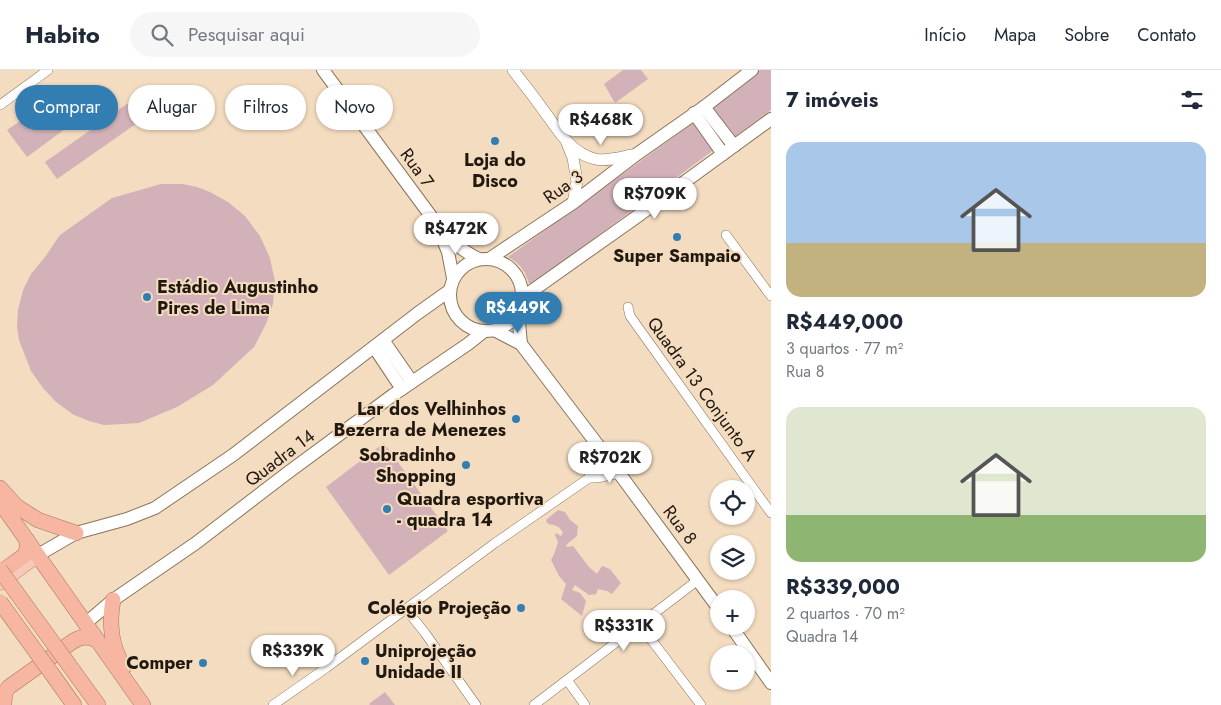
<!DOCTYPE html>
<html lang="pt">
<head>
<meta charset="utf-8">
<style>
	:root { --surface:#fff; --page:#f6f6f7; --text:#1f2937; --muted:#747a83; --line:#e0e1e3; --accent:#327db1 }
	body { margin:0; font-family:Jost,sans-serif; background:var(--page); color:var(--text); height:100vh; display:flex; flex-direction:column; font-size:19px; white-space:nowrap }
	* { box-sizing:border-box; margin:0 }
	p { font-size:16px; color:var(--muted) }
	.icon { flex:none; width:28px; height:28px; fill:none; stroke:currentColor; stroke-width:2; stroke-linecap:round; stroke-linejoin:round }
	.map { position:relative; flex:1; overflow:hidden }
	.side { display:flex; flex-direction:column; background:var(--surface); width:450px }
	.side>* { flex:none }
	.banner { position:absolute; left:15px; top:15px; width:475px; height:45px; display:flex; gap:10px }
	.controls { position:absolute; left:710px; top:410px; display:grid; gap:10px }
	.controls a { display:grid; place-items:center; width:45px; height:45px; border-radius:50%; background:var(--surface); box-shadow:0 1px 4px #0004; font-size:25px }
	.price { position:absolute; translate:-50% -42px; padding:0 11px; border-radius:18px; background:#fff; color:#222; font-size:16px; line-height:32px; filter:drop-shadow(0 1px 2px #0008) }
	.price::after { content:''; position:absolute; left:50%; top:30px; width:15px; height:11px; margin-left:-8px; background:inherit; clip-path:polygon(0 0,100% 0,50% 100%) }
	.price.selected { background:var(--accent); color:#fff }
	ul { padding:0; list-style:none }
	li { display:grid; align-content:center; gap:10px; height:265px; padding:0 15px }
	li span { display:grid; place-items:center; height:155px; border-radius:15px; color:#555 }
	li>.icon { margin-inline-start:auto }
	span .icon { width:90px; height:90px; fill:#fffc; stroke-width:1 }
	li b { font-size:21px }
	h2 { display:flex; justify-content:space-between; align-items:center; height:60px; padding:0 15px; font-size:21px }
	.pill { padding:0 18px; border-radius:22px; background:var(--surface); box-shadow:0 1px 4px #0004; font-size:18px; line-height:45px }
	.pill.selected { background:var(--accent); color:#fff }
	header { display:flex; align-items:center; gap:30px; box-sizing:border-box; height:70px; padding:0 25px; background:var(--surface); border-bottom:1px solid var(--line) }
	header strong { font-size:24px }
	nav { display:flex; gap:28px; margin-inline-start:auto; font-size:18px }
	.search { width:350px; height:45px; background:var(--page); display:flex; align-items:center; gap:12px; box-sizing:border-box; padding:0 18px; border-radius:28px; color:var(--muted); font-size:19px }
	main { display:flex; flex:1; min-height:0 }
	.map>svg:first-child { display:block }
	.green { fill:#d3b1b8 }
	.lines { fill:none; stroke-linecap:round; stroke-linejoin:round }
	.minor-casing { stroke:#89745a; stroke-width:10 }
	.tertiary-casing { stroke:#89745a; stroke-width:12 }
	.secondary-casing { stroke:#89745a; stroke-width:14 }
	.primary-casing { stroke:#aa7360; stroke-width:15 }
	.trunk-casing { stroke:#aa7360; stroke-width:16 }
	.minor { stroke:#fff; stroke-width:9 }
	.tertiary { stroke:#fff; stroke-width:11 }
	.secondary { stroke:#fff; stroke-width:12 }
	.primary { stroke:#f8c8b9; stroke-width:14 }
	.trunk { stroke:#f6b6a2; stroke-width:15 }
	.trunk-bridge-casing { stroke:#aa7360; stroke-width:16; stroke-linecap:butt }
	.trunk-bridge { stroke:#f6b6a2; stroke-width:15 }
	.poi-dot { fill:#327db1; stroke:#f4dcc0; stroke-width:2 }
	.labels { text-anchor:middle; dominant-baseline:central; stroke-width:4; stroke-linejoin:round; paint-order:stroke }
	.poi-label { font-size:18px; font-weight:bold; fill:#21190f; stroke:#f4dcc0; text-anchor:end }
	.street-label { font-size:18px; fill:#21190f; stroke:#f4dcc0 }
</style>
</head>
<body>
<header>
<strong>Habito</strong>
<div class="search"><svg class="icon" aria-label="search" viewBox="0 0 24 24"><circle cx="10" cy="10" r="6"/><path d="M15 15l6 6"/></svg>Pesquisar aqui</div>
<nav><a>Início</a><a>Mapa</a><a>Sobre</a><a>Contato</a></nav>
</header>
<main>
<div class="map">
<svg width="771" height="635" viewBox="0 0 771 635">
	<rect width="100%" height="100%" fill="#f4dcc0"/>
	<g class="green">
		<polygon points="623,0 641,0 648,9 615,33 604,14"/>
		<polygon points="760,0 771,0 771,40 733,68 712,39"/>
		<polygon points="180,15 189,27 164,45 155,32"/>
		<polygon points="54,28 73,53 27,87 7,60"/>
		<polygon points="131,31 143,49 57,109 45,92 102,52 103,53 103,51"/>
		<path d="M693 53H696L715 79 530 216C525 201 522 195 508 187Z"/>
		<polygon points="161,114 182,114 197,117 210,122 228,132 245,146 260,166 270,188 275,212 273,234 266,254 254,277 213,315 177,337 139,353 123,354 104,355 89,351 74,345 56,332 43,318 31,301 19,270 17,257 18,240 23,220 31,204 45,187 60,165 112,128"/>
		<polygon points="384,373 448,461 389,505 326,417"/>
		<path d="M558 440 565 442 570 450 578 456 577 466 567 474 566 477 573 476 589 497 597 504 602 496 610 499 621 513 612 524 607 521 598 519 596 524 589 525 575 515 572 520 580 523 586 531 582 546 561 529 566 514 559 506 551 490 555 482 558 472 555 465 556 463 561 466 563 463C560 456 555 455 548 454L546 450Z"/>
		<polygon points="385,622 395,635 370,635 369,634"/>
	</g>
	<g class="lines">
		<defs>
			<g id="minor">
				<polyline points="0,35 48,0"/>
				<polyline points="726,165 771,226"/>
				<polyline points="628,237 630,246 771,443"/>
				<polyline points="589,408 597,408 619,403"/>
				<polyline points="589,408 591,400 602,381"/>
				<polyline points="406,539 425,563 476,635"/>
				<polyline points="640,555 701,635"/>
				<polyline points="567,610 585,635"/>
				<polyline points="273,635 326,598 495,473 589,408"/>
				<polyline points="534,635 698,510"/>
			</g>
			<g id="tertiary">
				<path d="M513 0C522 12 532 24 541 37 556 56 569 83 595 89 608 92 624 86 637 84"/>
				<polyline points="567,73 573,88 577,111 573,133"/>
			</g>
			<g id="secondary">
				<path d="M323 0 436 153C450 169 460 180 479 189"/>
				<polyline points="704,37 734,76"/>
				<polyline points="694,43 723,84"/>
				<polyline points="440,163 448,182 453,208"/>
				<circle cx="486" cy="225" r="36"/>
				<polyline points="489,189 573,133 637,84 704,37 752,0"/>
				<polyline points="522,228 635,148 771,49"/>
				<polyline points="518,242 521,274"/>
				<polyline points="496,261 521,274 619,403 719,539"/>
				<polyline points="383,270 412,312"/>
				<polyline points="374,277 402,319"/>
				<polyline points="38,485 76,463 127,449 155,438 233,385 418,243 449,221"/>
				<polyline points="86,553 113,530 196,473 286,404 393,325 468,274 483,262"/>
				<polyline points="731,556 771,613"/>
			</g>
			<polyline id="primary" points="0,513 38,485"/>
			<g id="trunk">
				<polyline points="0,418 16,436 38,450 76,463"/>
				<polyline points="0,432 143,635"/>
				<polyline points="0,503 25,485 27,478 27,470"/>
				<path d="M113 530C109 552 111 577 124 597"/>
				<polyline points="69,595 98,635"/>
				<polyline points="52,604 74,635"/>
				<path d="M4 634 5 622 9 617 72 572C81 566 87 566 97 570"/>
			</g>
		</defs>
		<use href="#minor" class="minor-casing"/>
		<use href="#tertiary" class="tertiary-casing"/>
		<use href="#secondary" class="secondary-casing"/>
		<use href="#primary" class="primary-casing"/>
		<use href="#trunk" class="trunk-casing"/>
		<use href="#minor" class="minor"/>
		<use href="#tertiary" class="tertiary"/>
		<use href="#secondary" class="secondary"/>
		<use href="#primary" class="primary"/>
		<use href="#trunk" class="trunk"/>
		<defs>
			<g id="trunk-bridge">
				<polyline points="0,500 69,595"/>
				<polyline points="0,532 52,604"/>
			</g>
		</defs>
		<use href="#trunk-bridge" class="trunk-bridge-casing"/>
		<use href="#trunk-bridge" class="trunk-bridge"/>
	</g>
	<g class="poi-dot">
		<circle cx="495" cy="71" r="5"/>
		<circle cx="677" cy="167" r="5"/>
		<circle cx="147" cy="227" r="5"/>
		<circle cx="516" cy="349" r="5"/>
		<circle cx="466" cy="395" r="5"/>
		<circle cx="387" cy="439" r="5"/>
		<circle cx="521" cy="538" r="5"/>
		<circle cx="365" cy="591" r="5"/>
		<circle cx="203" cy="593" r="5"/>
	</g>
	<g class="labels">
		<g class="poi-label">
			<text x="495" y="90" text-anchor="middle">Loja do<tspan x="495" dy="21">Disco</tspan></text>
			<text x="677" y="186" text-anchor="middle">Super Sampaio</text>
			<text x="157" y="217" text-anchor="start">Estádio Augustinho<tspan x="157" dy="21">Pires de Lima</tspan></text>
			<text x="506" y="339">Lar dos Velhinhos<tspan x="506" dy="21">Bezerra de Menezes</tspan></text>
			<text x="456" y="385">Sobradinho<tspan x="456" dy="21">Shopping</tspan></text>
			<text x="397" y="429" text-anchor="start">Quadra esportiva<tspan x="397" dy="21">- quadra 14</tspan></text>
			<text x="511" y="538">Colégio Projeção</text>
			<text x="375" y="581" text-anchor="start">Uniprojeção<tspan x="375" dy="21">Unidade II</tspan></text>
			<text x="193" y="593">Comper</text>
		</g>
		<g class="street-label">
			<text transform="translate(417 98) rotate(54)">Rua 7</text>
			<text transform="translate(563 117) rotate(-35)">Rua 3</text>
			<text transform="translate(702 319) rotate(54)">Quadra 13 Conjunto A</text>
			<text transform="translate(280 388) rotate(-37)">Quadra 14</text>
			<text transform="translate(680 455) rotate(53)">Rua 8</text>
		</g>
	</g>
</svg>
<div class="controls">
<a><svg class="icon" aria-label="locate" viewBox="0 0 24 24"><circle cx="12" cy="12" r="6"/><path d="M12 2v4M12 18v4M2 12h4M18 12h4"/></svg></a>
<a><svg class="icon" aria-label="layers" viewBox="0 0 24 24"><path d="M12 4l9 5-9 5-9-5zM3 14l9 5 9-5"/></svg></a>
<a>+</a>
<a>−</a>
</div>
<b class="price" style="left:601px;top:76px">R$468K</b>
<b class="price" style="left:655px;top:150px">R$709K</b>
<b class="price" style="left:456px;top:185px">R$472K</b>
<b class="price selected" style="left:518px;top:264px">R$449K</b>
<b class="price" style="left:610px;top:414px">R$702K</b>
<b class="price" style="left:624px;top:582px">R$331K</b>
<b class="price" style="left:293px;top:607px">R$339K</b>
<div class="banner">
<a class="pill selected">Comprar</a>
<a class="pill">Alugar</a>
<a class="pill">Filtros</a>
<a class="pill">Novo</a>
</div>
</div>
<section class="side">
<h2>7 imóveis<svg class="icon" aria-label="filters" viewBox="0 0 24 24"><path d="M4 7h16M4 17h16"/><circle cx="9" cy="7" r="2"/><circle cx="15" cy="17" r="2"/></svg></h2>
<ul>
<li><span style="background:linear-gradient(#a9c7e8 65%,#c2b280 0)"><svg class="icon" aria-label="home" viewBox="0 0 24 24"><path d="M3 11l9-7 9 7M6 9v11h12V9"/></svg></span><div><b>R$449,000</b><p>3 quartos · 77 m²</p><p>Rua 8</p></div></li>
<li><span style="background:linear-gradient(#dfe7d0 70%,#8fb573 0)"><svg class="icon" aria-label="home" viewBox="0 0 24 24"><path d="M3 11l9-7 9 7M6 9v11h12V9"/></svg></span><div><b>R$339,000</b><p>2 quartos · 70 m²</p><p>Quadra 14</p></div></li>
</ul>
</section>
</main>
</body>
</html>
